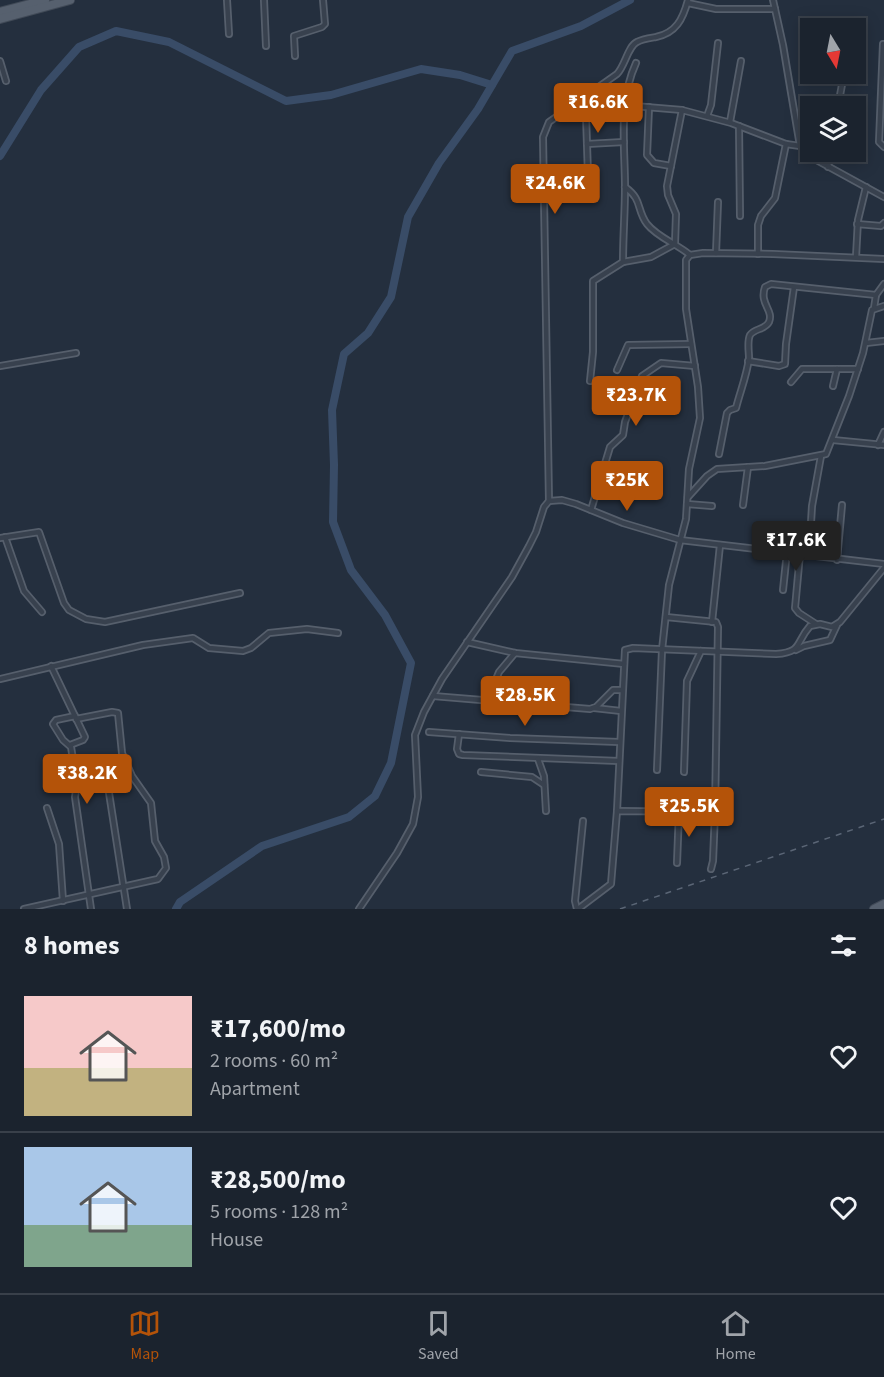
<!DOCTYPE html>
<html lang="en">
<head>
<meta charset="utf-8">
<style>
	:root { --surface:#1b232e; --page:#282f3a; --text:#f1f3f6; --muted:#a0a4aa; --line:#39404a; --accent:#b45309 }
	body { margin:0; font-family:"Source Sans 3",sans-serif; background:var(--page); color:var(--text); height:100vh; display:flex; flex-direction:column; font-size:22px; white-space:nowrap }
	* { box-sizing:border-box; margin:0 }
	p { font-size:20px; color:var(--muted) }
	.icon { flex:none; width:33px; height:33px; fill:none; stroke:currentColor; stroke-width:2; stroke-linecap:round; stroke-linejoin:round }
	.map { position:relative; height:909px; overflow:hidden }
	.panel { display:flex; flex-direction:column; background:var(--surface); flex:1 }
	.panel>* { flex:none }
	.needle { width:39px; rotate:170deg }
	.tools { position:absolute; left:800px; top:18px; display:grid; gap:12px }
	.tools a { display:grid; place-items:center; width:66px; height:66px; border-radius:0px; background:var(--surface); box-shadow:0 3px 15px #0003,0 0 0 2px var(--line); font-size:30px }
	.price { position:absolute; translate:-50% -51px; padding:0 14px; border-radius:6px; background:var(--accent); color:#fff; font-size:20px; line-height:39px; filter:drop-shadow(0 2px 3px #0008) }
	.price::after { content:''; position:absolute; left:50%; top:36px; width:18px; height:14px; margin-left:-9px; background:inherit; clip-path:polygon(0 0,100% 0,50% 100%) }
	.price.on { background:#222; color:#fff }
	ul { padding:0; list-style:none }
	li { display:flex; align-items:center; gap:18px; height:150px; padding:0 24px }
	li+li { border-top:2px solid var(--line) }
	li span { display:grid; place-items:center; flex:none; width:168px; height:120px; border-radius:0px; color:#555 }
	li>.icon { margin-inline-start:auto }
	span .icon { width:72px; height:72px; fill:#fffc; stroke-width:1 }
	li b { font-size:26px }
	h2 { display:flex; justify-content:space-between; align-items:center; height:72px; padding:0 24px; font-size:26px }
	.tab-bar { display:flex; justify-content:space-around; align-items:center; height:84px; border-top:2px solid var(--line); background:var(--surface); font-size:16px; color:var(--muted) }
	.tab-bar a { display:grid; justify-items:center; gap:3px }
	.tab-bar .on { color:var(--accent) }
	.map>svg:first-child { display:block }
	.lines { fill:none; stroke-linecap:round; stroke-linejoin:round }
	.river { stroke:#394c67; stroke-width:8 }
	.minor-casing { stroke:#565f6c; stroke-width:8 }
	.primary-casing { stroke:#414a57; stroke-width:10 }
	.minor { stroke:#38414e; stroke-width:4.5 }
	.primary { stroke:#56606e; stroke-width:8 }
	.rail { stroke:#5a6575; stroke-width:1.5; stroke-dasharray:6 6; stroke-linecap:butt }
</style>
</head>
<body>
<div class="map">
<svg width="884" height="909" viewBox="0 0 884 909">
	<rect width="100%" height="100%" fill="#242f3e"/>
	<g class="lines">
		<g class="river">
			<polyline points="0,156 41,90 79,47 116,31 169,42 286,101 331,95 421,69 460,75 492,85"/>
			<polyline points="176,909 180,902 262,846 349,817 375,796 391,763 411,663 385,615 351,570 333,522 334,465 332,410 344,354 368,333 391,297 408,217 439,163 478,109 512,51 581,26 630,0"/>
		</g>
		<defs>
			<g id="minor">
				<polyline points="227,0 229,34"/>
				<polyline points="264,0 266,46"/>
				<polyline points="773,0 783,45 800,146 811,157 884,197"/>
				<polyline points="688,3 716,9 775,9"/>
				<polyline points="854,28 855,26"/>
				<polyline points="883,44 879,142 884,147"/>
				<polyline points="295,56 294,36 322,27 325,24 323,0"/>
				<polyline points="0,61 6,81"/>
				<polyline points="583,98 586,115 588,175"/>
				<polyline points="626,98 634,106 682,110 731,123 786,144 800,146"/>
				<polyline points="838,106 844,74"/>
				<polyline points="649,107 647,155 654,163 671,166"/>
				<polyline points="707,116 711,105 718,43"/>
				<polyline points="730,122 741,61"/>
				<polyline points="739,126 740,216"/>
				<polyline points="587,144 624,142"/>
				<polyline points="828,167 830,152"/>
				<path d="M625 187C643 200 636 209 647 224 657 237 677 244 690 255"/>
				<polyline points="857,224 881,226 884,223"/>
				<polyline points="716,253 718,202"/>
				<polyline points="758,254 758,225 761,216 775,198 786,144"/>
				<polyline points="856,257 858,220 866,187"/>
				<path d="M623 262C623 237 625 212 625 187 625 146 618 102 636 63"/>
				<polyline points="874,308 876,295 884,284"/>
				<polyline points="866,343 884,341"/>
				<polyline points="748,361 779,366 785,364 786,344 794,287"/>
				<polyline points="0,366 76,353"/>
				<polyline points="617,370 628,345 691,344"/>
				<polyline points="590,381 593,352 593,281 623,262 651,257 675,244 676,214 668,195 667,186 682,110"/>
				<polyline points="791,382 802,369 858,369"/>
				<polyline points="833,386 837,369"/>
				<polyline points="833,440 884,445"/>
				<polyline points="878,445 884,432"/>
				<path d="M719 454 727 413 730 410 736 408C740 392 747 375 749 358 749 351 747 341 750 335 755 328 765 330 769 322 774 310 759 304 765 287L771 284 876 295"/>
				<polyline points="688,497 707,476 717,469 765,466 826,454 849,396 863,353 872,310 884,306"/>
				<path d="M549 501 543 137 549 122 617 74C625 66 628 46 637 42 642 39 650 38 656 37 676 33 683 19 688 0"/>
				<polyline points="687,504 712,506"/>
				<polyline points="743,505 748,467"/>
				<polyline points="591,510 610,447 623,435 625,422 642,376 661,363 695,366"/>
				<polyline points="5,537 24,591 42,612"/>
				<polyline points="0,538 39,532 64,603 69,610 86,619 105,622 240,593"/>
				<polyline points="800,554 795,608 799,613 816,624"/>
				<polyline points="809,556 812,506 821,456"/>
				<polyline points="837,560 842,505"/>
				<polyline points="783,590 787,552"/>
				<polyline points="666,617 716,622 718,627 715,812 713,861 711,869"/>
				<polyline points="712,622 720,545"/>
				<polyline points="467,642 515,653 624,664"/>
				<polyline points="796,650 804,646 830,640 837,625"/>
				<polyline points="51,666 85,737 83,740 70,745"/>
				<polyline points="0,679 143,645 193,638 209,648 243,651 251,648 269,633 307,629 338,633"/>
				<polyline points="433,696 590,709 596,707 613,690 622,690"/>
				<polyline points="487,701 499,672 515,653"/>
				<polyline points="594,708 621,711"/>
				<polyline points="75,716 56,720 53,724 63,740 71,747 77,784 75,797 91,909"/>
				<polyline points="429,732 510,738 619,742"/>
				<polyline points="459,734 457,749 459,754 463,755 619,761"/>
				<polyline points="538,759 544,776 546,811"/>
				<polyline points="75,770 105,767 127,909"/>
				<polyline points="657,770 662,650 669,585 686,519 689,469 700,418 698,387 686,309 686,260 690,255 703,253 773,254 884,259"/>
				<polyline points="481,772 532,777 544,785"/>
				<polyline points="684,772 687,681 701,651"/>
				<polyline points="47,808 59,844 63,901"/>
				<path d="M617 811 625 650 633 648 776 654C803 652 795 643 810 626L820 624 832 627 840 622 884 568"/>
				<polyline points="677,863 679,811"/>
				<polyline points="24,909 158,879 166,868 164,857 155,841 151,803 132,776 122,753 118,713 112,712 76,719"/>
				<polyline points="359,909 397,853 413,824 418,797 415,735 424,712 442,679 512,577 529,546 536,532 544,507 549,501 562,500 576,504 623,523 680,540 884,564"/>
				<polyline points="577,909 575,901 583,821"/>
				<polyline points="578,909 611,884 617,811 715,812"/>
			</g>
			<g id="primary">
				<polyline points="0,12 45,0"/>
				<polyline points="0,19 70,0"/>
				<polyline points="874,909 884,904"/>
			</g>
		</defs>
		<use href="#minor" class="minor-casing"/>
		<use href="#primary" class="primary-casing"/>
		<use href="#minor" class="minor"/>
		<use href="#primary" class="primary"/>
		<polyline class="rail" points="620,909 884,819"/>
	</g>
</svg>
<div class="tools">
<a><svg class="needle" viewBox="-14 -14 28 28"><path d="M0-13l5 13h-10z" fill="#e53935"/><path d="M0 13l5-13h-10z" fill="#a0a4aa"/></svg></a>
<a><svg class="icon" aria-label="layers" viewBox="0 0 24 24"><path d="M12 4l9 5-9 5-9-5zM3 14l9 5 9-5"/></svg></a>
</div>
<b class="price" style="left:598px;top:134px">₹16.6K</b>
<b class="price" style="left:555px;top:215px">₹24.6K</b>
<b class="price" style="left:636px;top:427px">₹23.7K</b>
<b class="price" style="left:627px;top:512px">₹25K</b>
<b class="price on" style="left:796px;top:572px">₹17.6K</b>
<b class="price" style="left:525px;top:727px">₹28.5K</b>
<b class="price" style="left:87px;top:805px">₹38.2K</b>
<b class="price" style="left:689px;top:838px">₹25.5K</b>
</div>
<section class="panel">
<h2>8 homes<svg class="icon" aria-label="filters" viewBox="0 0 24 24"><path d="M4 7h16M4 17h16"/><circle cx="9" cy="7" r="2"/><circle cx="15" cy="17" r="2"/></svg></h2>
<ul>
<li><span style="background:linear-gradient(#f6c9c9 60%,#c2b280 0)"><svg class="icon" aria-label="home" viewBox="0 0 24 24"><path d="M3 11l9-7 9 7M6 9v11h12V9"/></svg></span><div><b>₹17,600/mo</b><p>2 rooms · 60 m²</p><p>Apartment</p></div><svg class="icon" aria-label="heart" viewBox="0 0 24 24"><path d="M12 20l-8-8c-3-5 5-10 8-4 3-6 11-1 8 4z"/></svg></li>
<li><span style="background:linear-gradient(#a9c7e8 65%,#7fa58c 0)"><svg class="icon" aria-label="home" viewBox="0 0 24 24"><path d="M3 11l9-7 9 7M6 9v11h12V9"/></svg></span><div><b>₹28,500/mo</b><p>5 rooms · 128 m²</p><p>House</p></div><svg class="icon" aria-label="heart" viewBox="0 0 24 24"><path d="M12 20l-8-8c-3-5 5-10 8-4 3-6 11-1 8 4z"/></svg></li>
</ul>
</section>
<nav class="tab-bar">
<a class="on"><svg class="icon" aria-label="map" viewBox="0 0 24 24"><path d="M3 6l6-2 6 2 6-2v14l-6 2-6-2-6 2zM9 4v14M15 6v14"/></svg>Map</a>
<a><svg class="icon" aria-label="saved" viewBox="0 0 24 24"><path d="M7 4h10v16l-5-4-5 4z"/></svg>Saved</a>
<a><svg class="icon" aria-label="home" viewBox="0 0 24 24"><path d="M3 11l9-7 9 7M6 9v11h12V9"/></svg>Home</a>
</nav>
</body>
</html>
